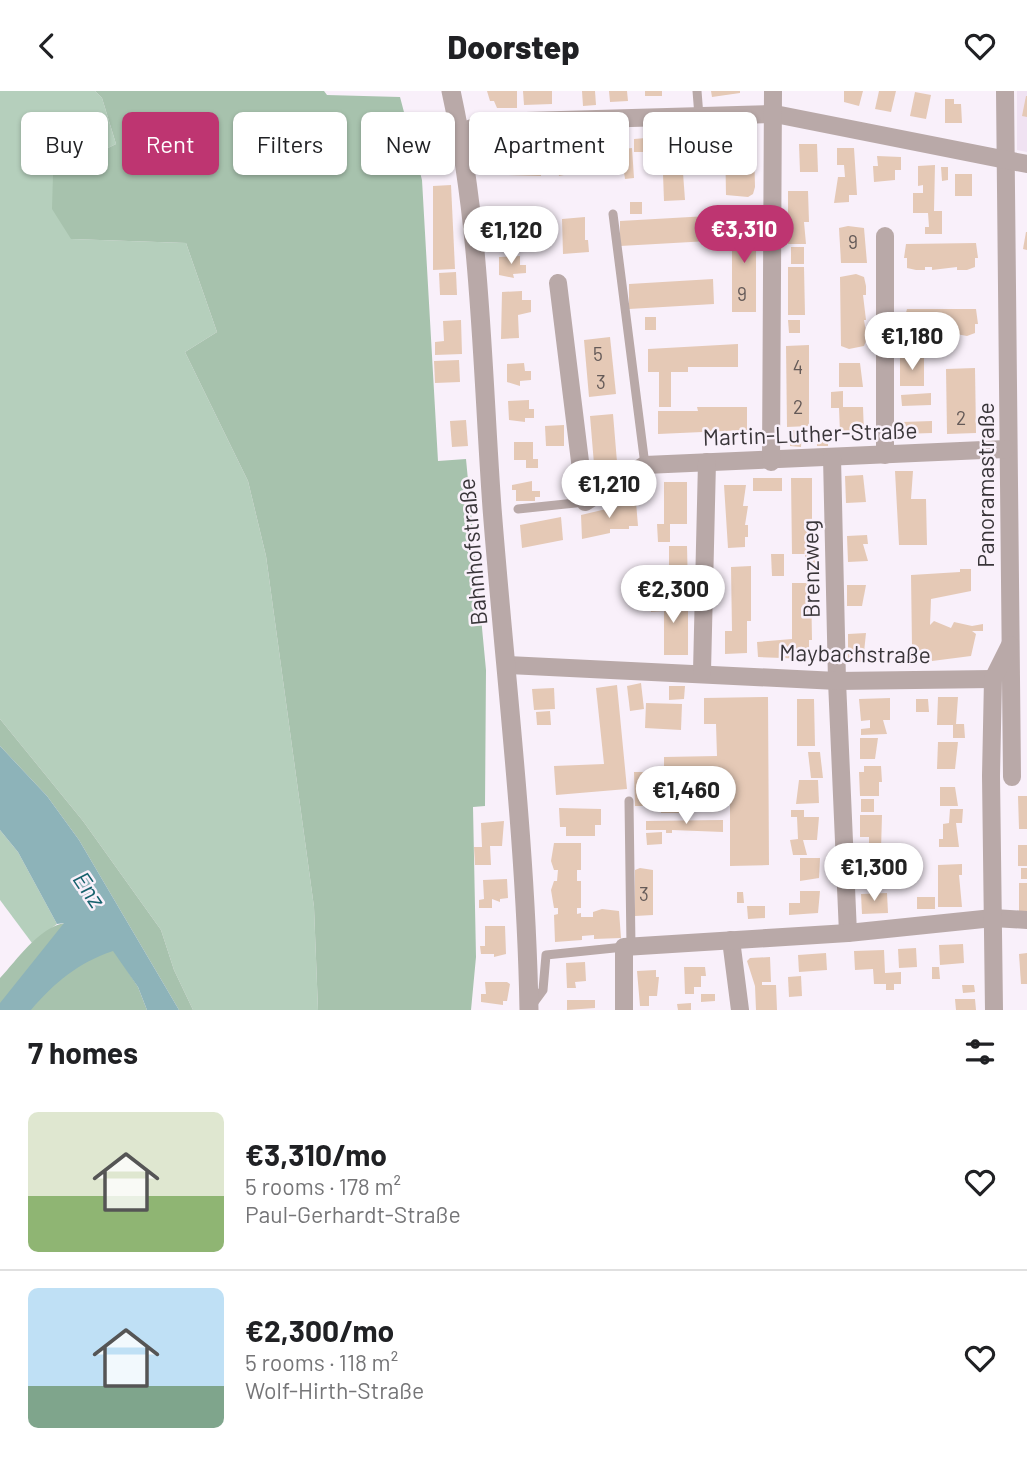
<!DOCTYPE html>
<html lang="en">
<head>
<meta charset="utf-8">
<style>
	:root { --surface:#fff; --page:#f2f2f2; --text:#202124; --muted:#757577; --line:#e0e0e0; --accent:#be3571 }
	body { margin:0; font-family:Barlow,sans-serif; background:var(--page); color:var(--text); height:100vh; display:flex; flex-direction:column; font-size:26px; white-space:nowrap }
	* { box-sizing:border-box; margin:0 }
	p { font-size:23px; color:var(--muted) }
	.icon { flex:none; width:38px; height:38px; fill:none; stroke:currentColor; stroke-width:2; stroke-linecap:round; stroke-linejoin:round }
	.map { position:relative; height:919px; overflow:hidden }
	.drawer { display:flex; flex-direction:column; background:var(--surface); flex:1 }
	.drawer>* { flex:none }
	.top-card { position:absolute; left:21px; top:21px; width:985px; height:63px; display:flex; gap:14px }
	.price { position:absolute; translate:-50% -60px; padding:0 16px; border-radius:24px; background:#fff; color:#222; font-size:23px; line-height:46px; filter:drop-shadow(0 2px 4px #0008) }
	.price::after { content:''; position:absolute; left:50%; top:42px; width:21px; height:16px; margin-left:-10px; background:inherit; clip-path:polygon(0 0,100% 0,50% 100%) }
	.price.current { background:var(--accent); color:#fff }
	ul { padding:0; list-style:none }
	li { display:flex; align-items:center; gap:21px; height:175px; padding:0 28px }
	li+li { border-top:2px solid var(--line) }
	li span { display:grid; place-items:center; flex:none; width:196px; height:140px; border-radius:10px; color:#555 }
	li>.icon { margin-inline-start:auto }
	span .icon { width:84px; height:84px; fill:#fffc; stroke-width:1 }
	li b { font-size:30px }
	h2 { display:flex; justify-content:space-between; align-items:center; height:84px; padding:0 28px; font-size:30px }
	.chip { padding:0 24px; border-radius:10px; background:var(--surface); box-shadow:0 2px 5px #0004; font-size:24px; line-height:63px }
	.chip.current { background:var(--accent); color:#fff }
	header { display:flex; justify-content:space-between; align-items:center; height:91px; padding:0 28px; background:var(--surface); font-size:32px; font-weight:800 }
	.map>svg:first-child { display:block }
	.built { fill:#f0e2f2 }
	.green { fill:#b5cfbc }
	.forest { fill:#a7c2ad }
	.water { fill:#8db3b9 }
	.building { fill:#e5c9b6 }
	.lines { fill:none; stroke-linecap:round; stroke-linejoin:round }
	.service { stroke:#b9a9a8; stroke-width:9 }
	.minor { stroke:#b9a9a8; stroke-width:18 }
	.tertiary { stroke:#b9a9a8; stroke-width:19 }
	.labels { text-anchor:middle; dominant-baseline:central; stroke-width:5; stroke-linejoin:round; paint-order:stroke }
	.number-label { font-size:19px; fill:#645a58 }
	.street-label { font-size:23px; fill:#393539; stroke:#f9f0fa }
	.water-label { font-size:24px; font-style:italic; fill:#17626d; stroke:#f9f0fa }
</style>
</head>
<body>
<header><svg class="icon" aria-label="back" viewBox="0 0 24 24"><path d="M15 5l-7 7 7 7"/></svg>Doorstep<svg class="icon" aria-label="heart" viewBox="0 0 24 24"><path d="M12 20l-8-8c-3-5 5-10 8-4 3-6 11-1 8 4z"/></svg></header>
<div class="map">
<svg width="1027" height="919" viewBox="0 0 1027 919">
	<rect width="100%" height="100%" fill="#f9f0fa"/>
	<polygon class="built" points="1017,0 1027,0 1027,61 1017,59"/>
	<g class="green">
		<polygon points="0,0 95,0 102,7 116,53 54,84 72,148 186,152 217,241 185,261 248,390 266,465 314,816 318,919 193,919 174,879 161,839 83,730 0,628"/>
		<polygon points="0,739 18,761 57,833 32,852 0,809"/>
	</g>
	<g class="forest">
		<polygon points="95,0 324,0 327,4 400,6 422,89 438,370 466,368 486,579 485,715 473,716 476,866 471,919 318,919 314,816 266,465 248,390 185,261 217,241 186,152 71,148 52,118 53,84 116,53 102,7"/>
		<polygon points="0,628 83,730 161,839 174,879 193,919 179,919 79,749 47,705 0,655"/>
		<path d="M65 832 114 859 138 896 147 919H0V887C17 869 39 836 65 832Z"/>
	</g>
	<path class="water" d="M0 655 47 705 79 749 179 919H147L138 896 113 860C78 872 55 891 31 919H0V912L64 832 57 833 18 761 0 739Z"/>
	<g class="building">
		<polygon points="487,0 517,0 517,17 497,17 494,10 490,10"/>
		<polygon points="523,0 552,0 552,13 524,14"/>
		<polygon points="582,0 595,0 596,14 583,15"/>
		<polygon points="609,0 627,0 628,10 610,11"/>
		<rect x="645" y="0" width="17" height="5"/>
		<polygon points="711,0 740,0 740,2 712,6"/>
		<polygon points="844,0 863,0 859,15 844,11"/>
		<polygon points="879,0 896,0 891,21 875,18"/>
		<polygon points="915,1 931,4 926,28 910,25"/>
		<polygon points="1026,5 1027,5 1027,26 1022,25"/>
		<polygon points="945,8 954,8 954,13 961,13 962,32 945,32"/>
		<polygon points="737,43 752,46 754,53 755,96 753,103 748,106 726,104 725,46 737,46"/>
		<polygon points="707,44 708,62 677,63 678,78 662,79 657,51 664,50 664,46"/>
		<polygon points="646,47 646,61 634,61 634,48"/>
		<polygon points="600,49 601,61 595,62 594,50"/>
		<polygon points="556,52 557,58 581,56 583,80 559,85 558,79 541,80 541,85 506,84 504,60 539,59 538,54"/>
		<polygon points="799,53 817,53 818,81 800,81"/>
		<polygon points="632,57 634,87 625,88 624,81 616,82 613,77 612,66 615,66 614,59"/>
		<polygon points="837,57 854,57 857,104 849,104 849,111 834,112 838,86 845,86 844,74 837,74"/>
		<polygon points="877,65 901,66 901,79 895,79 895,89 874,91 873,75 878,75"/>
		<polygon points="935,74 934,120 942,120 942,143 925,143 925,136 929,136 928,122 913,122 913,102 923,102 923,94 918,95 918,75"/>
		<polygon points="941,76 948,76 948,89 942,90"/>
		<polygon points="683,82 685,109 664,110 663,83"/>
		<rect x="955" y="83" width="17" height="22"/>
		<polygon points="451,94 455,178 433,179 433,95"/>
		<polygon points="788,100 808,100 809,131 804,131 806,153 788,153"/>
		<rect x="630" y="111" width="12" height="12"/>
		<polygon points="512,123 513,131 522,131 523,143 495,142 494,124"/>
		<polygon points="708,125 709,150 620,155 620,130"/>
		<polygon points="585,126 585,149 588,149 589,161 563,163 562,128"/>
		<rect x="732" y="126" width="24" height="95"/>
		<polygon points="848,135 864,137 867,172 841,172 839,137"/>
		<polygon points="1026,141 1027,141 1027,159 1023,158"/>
		<polygon points="976,152 978,167 975,167 975,176 967,179 957,179 957,176 932,179 932,176 925,176 925,179 916,179 907,177 907,167 904,167 906,153"/>
		<rect x="791" y="156" width="13" height="17"/>
		<polygon points="520,165 520,174 526,174 526,182 513,183 514,187 499,184 499,166"/>
		<polygon points="788,176 804,176 805,224 788,224"/>
		<polygon points="456,181 457,204 440,204 439,182"/>
		<polygon points="856,183 864,186 866,195 866,204 863,204 866,229 864,229 867,247 864,255 849,258 841,255 840,186"/>
		<polygon points="713,188 714,213 629,218 629,193"/>
		<polygon points="522,200 522,209 531,209 531,221 518,224 519,247 501,248 502,201"/>
		<polygon points="907,218 976,218 978,233 975,233 975,242 967,245 951,242 951,245 932,245 932,241 924,241 925,245 914,245 914,242 907,241 907,233 903,233"/>
		<rect x="645" y="226" width="11" height="13"/>
		<polygon points="461,229 462,263 435,264 435,251 444,250 443,230"/>
		<polygon points="788,229 800,229 800,242 789,242"/>
		<polygon points="610,246 616,303 589,306 584,249"/>
		<polygon points="738,253 738,276 688,276 688,281 671,281 671,316 659,316 659,281 648,281 648,258"/>
		<polygon points="809,254 809,335 787,336 786,255"/>
		<rect x="900" y="267" width="24" height="28"/>
		<polygon points="459,269 460,291 435,292 434,270"/>
		<polygon points="524,272 525,280 531,280 531,289 520,290 520,295 507,291 507,273"/>
		<polygon points="839,272 860,272 863,296 839,296"/>
		<polygon points="975,277 976,342 947,343 946,278"/>
		<polygon points="843,300 843,316 863,316 864,342 840,342 839,317 831,317 831,301"/>
		<polygon points="931,302 931,314 902,315 901,304"/>
		<polygon points="529,309 529,318 534,318 534,327 525,327 525,331 509,329 508,310"/>
		<polygon points="697,316 747,316 747,339 658,343 658,320 698,320"/>
		<polygon points="613,323 617,371 594,373 590,325"/>
		<polygon points="466,329 468,355 452,356 450,330"/>
		<polygon points="932,330 932,342 902,343 902,331"/>
		<polygon points="564,334 564,355 546,355 545,335"/>
		<polygon points="791,339 802,339 801,356 790,355"/>
		<rect x="817" y="339" width="11" height="16"/>
		<polygon points="514,351 533,351 533,368 538,368 538,377 526,377 526,369 514,369"/>
		<polygon points="895,380 913,380 911,408 926,408 927,454 899,454"/>
		<polygon points="863,384 866,411 846,412 845,385"/>
		<rect x="753" y="387" width="29" height="13"/>
		<polygon points="791,387 812,387 812,463 817,463 818,481 805,481 805,463 792,463"/>
		<polygon points="532,390 532,400 540,400 540,406 535,406 535,410 516,410 516,399 512,399 512,394"/>
		<polygon points="664,391 687,391 687,433 670,433 670,451 658,451 657,433 664,433"/>
		<polygon points="724,394 746,394 743,415 748,415 745,434 748,434 748,446 745,446 745,456 728,457"/>
		<polygon points="627,396 650,396 650,409 627,410"/>
		<polygon points="636,411 638,435 629,435 629,438 610,438 610,442 582,448 581,424"/>
		<polygon points="561,426 563,449 522,457 520,434"/>
		<polygon points="867,444 868,453 863,453 868,470 848,471 847,445"/>
		<polygon points="669,455 687,455 688,498 669,498"/>
		<polygon points="771,463 784,463 784,485 772,485"/>
		<polygon points="751,475 751,530 747,530 747,562 725,563 725,540 732,540 731,476"/>
		<polygon points="960,478 971,478 971,500 931,508 930,534 934,530 951,537 954,531 972,535 983,533 983,540 972,540 976,543 971,565 932,570 931,567 928,567 928,570 907,567 912,556 911,484 960,481"/>
		<polygon points="792,492 811,492 812,549 809,549 809,568 758,566 757,551 792,548"/>
		<polygon points="847,494 866,494 862,515 847,515"/>
		<polygon points="650,501 664,501 665,515 688,515 688,564 664,564 664,520 651,521"/>
		<polygon points="866,542 863,571 848,571 848,543"/>
		<polygon points="641,592 644,618 630,620 627,595"/>
		<polygon points="617,594 627,698 556,704 554,675 604,673 596,597"/>
		<polygon points="669,595 685,595 684,608 669,609"/>
		<polygon points="554,597 555,618 534,619 532,598"/>
		<polygon points="768,606 769,774 730,775 730,714 693,715 694,722 661,722 661,715 635,715 634,681 664,681 664,666 717,665 716,633 704,633 704,607"/>
		<polygon points="938,606 958,606 956,633 964,633 965,647 953,647 953,634 937,634"/>
		<polygon points="890,607 890,629 883,629 887,643 861,644 861,638 870,637 870,629 861,630 859,608"/>
		<polygon points="797,608 814,608 815,655 797,655"/>
		<polygon points="916,608 928,608 929,621 916,621"/>
		<polygon points="646,612 682,613 681,639 645,637"/>
		<polygon points="550,620 551,634 537,634 536,621"/>
		<polygon points="860,647 878,647 875,668 860,668"/>
		<polygon points="938,651 958,651 955,678 937,678"/>
		<polygon points="808,661 820,661 823,687 811,687"/>
		<polygon points="864,675 881,675 882,691 879,691 879,705 860,705 859,681 864,681"/>
		<polygon points="799,689 818,689 819,712 796,713"/>
		<polygon points="940,696 955,696 958,715 940,715"/>
		<polygon points="1018,705 1027,705 1027,738 1019,738"/>
		<rect x="861" y="708" width="13" height="13"/>
		<polygon points="559,717 601,718 601,734 595,734 595,745 566,745 566,736 560,736"/>
		<polygon points="950,718 963,718 962,732 956,732 959,756 939,756 939,748 943,748 943,733 949,732"/>
		<polygon points="791,719 804,719 804,726 819,726 817,749 803,749 807,764 793,764 790,749 798,748 797,726 791,726"/>
		<polygon points="860,724 882,724 881,759 869,759 869,746 860,746"/>
		<polygon points="723,729 723,741 672,739 672,742 666,742 666,739 646,739 646,730"/>
		<polygon points="504,730 502,755 490,755 491,774 475,774 474,756 482,756 481,732"/>
		<polygon points="662,741 662,753 647,754 646,742"/>
		<polygon points="554,752 581,752 581,779 577,779 577,790 581,790 581,817 577,817 577,823 581,822 581,826 593,826 593,821 602,818 619,820 621,847 594,848 594,844 582,845 582,849 555,851 554,824 558,823 558,817 554,817 551,799 554,790 557,790 558,779 554,779 551,770"/>
		<rect x="1018" y="754" width="9" height="21"/>
		<polygon points="860,762 881,762 882,784 861,784"/>
		<polygon points="800,767 820,767 819,787 800,790"/>
		<polygon points="962,773 962,784 959,784 962,816 938,816 938,774"/>
		<polygon points="640,777 653,779 653,824 635,825 635,779"/>
		<rect x="1021" y="777" width="6" height="11"/>
		<polygon points="507,788 508,807 500,808 500,811 492,808 492,817 479,817 479,809 484,808 483,789"/>
		<rect x="865" y="791" width="13" height="7"/>
		<rect x="1019" y="792" width="8" height="28"/>
		<polygon points="800,800 820,800 818,822 789,824 789,812 800,812"/>
		<polygon points="737,801 743,801 744,812 737,812"/>
		<polygon points="887,802 888,822 862,823 861,803"/>
		<rect x="917" y="806" width="18" height="12"/>
		<polygon points="747,815 765,815 765,827 748,828"/>
		<polygon points="485,835 505,835 506,863 494,866 494,863 481,863 480,855 485,855"/>
		<polygon points="963,853 964,872 940,874 939,854"/>
		<polygon points="916,857 917,876 899,877 898,858"/>
		<polygon points="884,859 885,882 901,881 901,893 894,893 894,899 886,899 886,893 874,893 873,878 855,879 854,860"/>
		<polygon points="826,862 827,879 799,881 798,864"/>
		<polygon points="1027,862 1027,893 1021,893 1019,863"/>
		<polygon points="770,866 771,891 762,891 762,894 776,894 777,919 756,919 755,895 747,870 750,867"/>
		<polygon points="585,871 586,890 575,891 576,897 567,897 566,872"/>
		<polygon points="684,876 705,876 706,885 701,885 701,896 694,896 694,903 685,903"/>
		<polygon points="932,876 939,876 940,888 932,888"/>
		<polygon points="656,879 656,886 659,886 657,905 649,905 649,915 640,915 637,880"/>
		<polygon points="801,885 802,905 789,906 788,886"/>
		<polygon points="485,891 507,891 510,893 507,910 503,910 503,914 481,911 481,903 486,903"/>
		<polygon points="962,894 974,894 975,901 963,902"/>
		<polygon points="701,903 715,903 715,910 701,911"/>
		<polygon points="955,908 975,908 976,919 956,919"/>
		<polygon points="567,909 595,909 595,917 567,919"/>
		<polygon points="691,912 691,919 678,919 677,913"/>
	</g>
	<g class="lines">
		<g class="service">
			<polyline points="697,0 699,25"/>
			<polyline points="613,123 645,374"/>
			<polyline points="518,418 585,411"/>
			<polyline points="629,710 631,856"/>
			<polyline points="532,914 543,899 546,864 624,856"/>
		</g>
		<g class="minor">
			<polyline points="1005,0 1012,686"/>
			<polyline points="460,41 490,31 775,23 1027,73"/>
			<polyline points="885,145 885,364"/>
			<polyline points="558,192 585,411 645,374 1006,358"/>
			<polyline points="832,366 837,590 848,842"/>
			<polyline points="771,371 773,0"/>
			<polyline points="507,574 837,590 993,588"/>
			<polyline points="702,581 707,371"/>
			<polyline points="731,849 740,919"/>
			<polyline points="624,919 624,856 848,842 993,827 1027,829"/>
			<polyline points="994,919 991,685 993,588 1010,554"/>
		</g>
		<path class="tertiary" d="M451 0C481 136 482 278 492 417 505 584 526 751 529 919"/>
	</g>
	<g class="labels">
		<g class="number-label">
			<text x="853" y="150">9</text>
			<text x="742" y="202">9</text>
			<text x="598" y="262">5</text>
			<text x="798" y="275">4</text>
			<text x="601" y="290">3</text>
			<text x="798" y="315">2</text>
			<text x="961" y="326">2</text>
			<text x="644" y="802">3</text>
		</g>
		<g class="street-label">
			<text transform="translate(810 342) rotate(-2)">Martin-Luther-Straße</text>
			<text transform="translate(985 394) rotate(-90)">Panoramastraße</text>
			<text transform="translate(472 461) rotate(-95)">Bahnhofstraße</text>
			<text transform="translate(810 478) rotate(-91)">Brenzweg</text>
			<text transform="translate(855 562) rotate(1)">Maybachstraße</text>
		</g>
		<g class="water-label">
			<text transform="translate(90 798) rotate(56)">Enz</text>
		</g>
	</g>
</svg>
<b class="price current" style="left:744px;top:174px">€3,310</b>
<b class="price" style="left:511px;top:175px">€1,120</b>
<b class="price" style="left:912px;top:281px">€1,180</b>
<b class="price" style="left:609px;top:429px">€1,210</b>
<b class="price" style="left:673px;top:534px">€2,300</b>
<b class="price" style="left:686px;top:735px">€1,460</b>
<b class="price" style="left:874px;top:812px">€1,300</b>
<div class="top-card">
<a class="chip">Buy</a>
<a class="chip current">Rent</a>
<a class="chip">Filters</a>
<a class="chip">New</a>
<a class="chip">Apartment</a>
<a class="chip">House</a>
</div>
</div>
<section class="drawer">
<h2>7 homes<svg class="icon" aria-label="filters" viewBox="0 0 24 24"><path d="M4 7h16M4 17h16"/><circle cx="9" cy="7" r="2"/><circle cx="15" cy="17" r="2"/></svg></h2>
<ul>
<li><span style="background:linear-gradient(#dfe7d0 60%,#8fb573 0)"><svg class="icon" aria-label="home" viewBox="0 0 24 24"><path d="M3 11l9-7 9 7M6 9v11h12V9"/></svg></span><div><b>€3,310/mo</b><p>5 rooms · 178 m²</p><p>Paul-Gerhardt-Straße</p></div><svg class="icon" aria-label="heart" viewBox="0 0 24 24"><path d="M12 20l-8-8c-3-5 5-10 8-4 3-6 11-1 8 4z"/></svg></li>
<li><span style="background:linear-gradient(#bfe0f5 70%,#7fa58c 0)"><svg class="icon" aria-label="home" viewBox="0 0 24 24"><path d="M3 11l9-7 9 7M6 9v11h12V9"/></svg></span><div><b>€2,300/mo</b><p>5 rooms · 118 m²</p><p>Wolf-Hirth-Straße</p></div><svg class="icon" aria-label="heart" viewBox="0 0 24 24"><path d="M12 20l-8-8c-3-5 5-10 8-4 3-6 11-1 8 4z"/></svg></li>
</ul>
</section>
</body>
</html>
